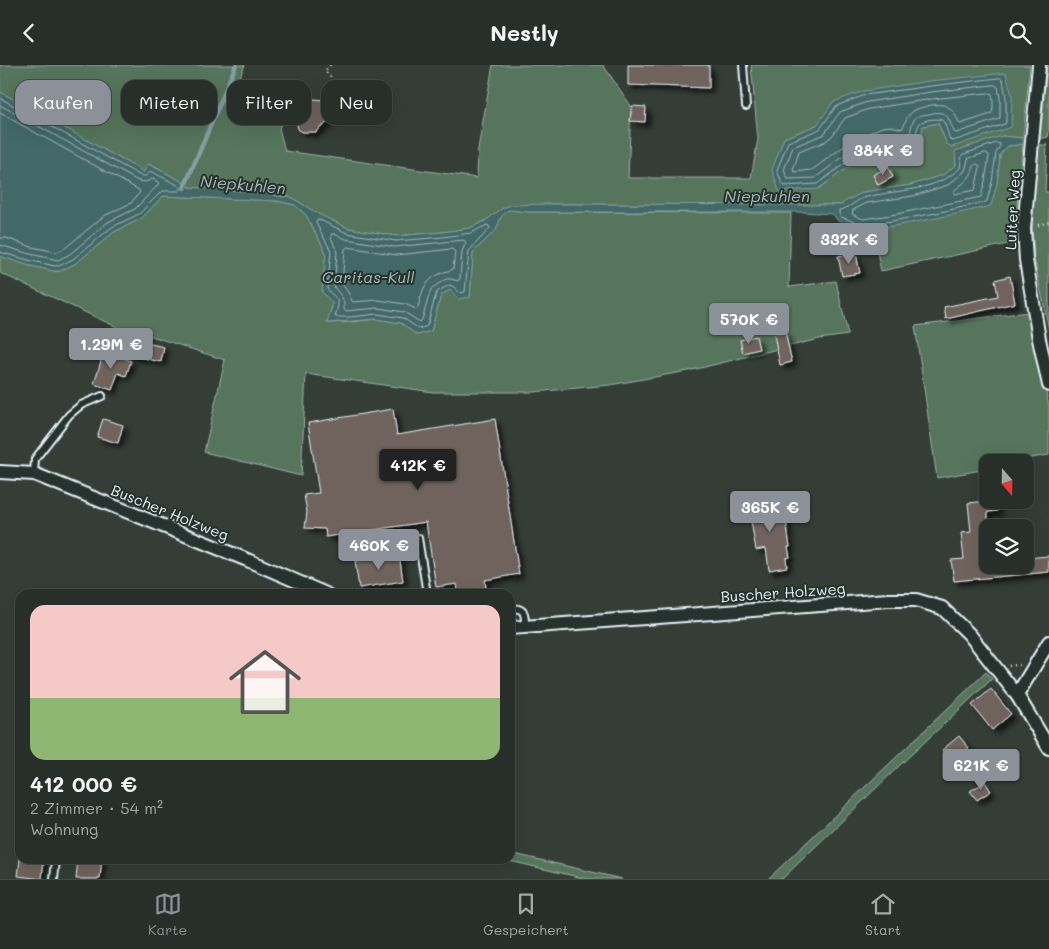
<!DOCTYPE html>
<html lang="de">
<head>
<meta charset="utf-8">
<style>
	:root { --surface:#282e29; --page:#343a35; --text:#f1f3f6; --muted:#a5a8a8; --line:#444a46; --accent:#8c9099 }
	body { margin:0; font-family:Mali,sans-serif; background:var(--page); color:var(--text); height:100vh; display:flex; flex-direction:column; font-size:19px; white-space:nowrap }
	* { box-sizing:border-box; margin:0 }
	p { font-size:16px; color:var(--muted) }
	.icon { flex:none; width:28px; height:28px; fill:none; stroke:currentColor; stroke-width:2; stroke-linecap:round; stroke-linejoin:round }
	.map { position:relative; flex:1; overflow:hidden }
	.panel { position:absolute; left:15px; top:524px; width:500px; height:275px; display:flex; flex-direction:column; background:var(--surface); border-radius:15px; box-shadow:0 5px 20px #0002,0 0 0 1px var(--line) }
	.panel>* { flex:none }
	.top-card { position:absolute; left:15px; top:15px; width:500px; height:45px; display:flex; gap:10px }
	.needle { width:32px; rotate:160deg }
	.controls { position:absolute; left:979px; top:389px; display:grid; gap:10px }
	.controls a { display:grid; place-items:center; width:55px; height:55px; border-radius:10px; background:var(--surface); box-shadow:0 5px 20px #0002,0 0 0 1px var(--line); font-size:25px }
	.price { position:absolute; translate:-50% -42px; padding:0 11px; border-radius:5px; background:var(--accent); color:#fff; font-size:16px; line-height:32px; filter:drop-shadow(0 1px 2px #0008) }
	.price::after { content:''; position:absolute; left:50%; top:30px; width:15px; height:11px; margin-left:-8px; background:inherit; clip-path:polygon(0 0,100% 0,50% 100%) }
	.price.selected { background:#222; color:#fff }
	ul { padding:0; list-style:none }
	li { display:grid; align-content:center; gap:10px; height:265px; padding:0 15px }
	li span { display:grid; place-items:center; height:155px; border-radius:15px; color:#555 }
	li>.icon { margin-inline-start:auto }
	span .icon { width:90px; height:90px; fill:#fffc; stroke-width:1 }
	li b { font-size:21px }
	.pill { padding:0 18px; border-radius:15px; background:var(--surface); box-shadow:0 5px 20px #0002,0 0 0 1px var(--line); font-size:18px; line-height:45px }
	.pill.selected { background:var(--accent); color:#fff }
	header { display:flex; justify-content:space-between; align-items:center; height:65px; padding:0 15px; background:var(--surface); font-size:22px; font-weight:800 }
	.dock { display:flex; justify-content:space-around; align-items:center; height:70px; border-top:1px solid var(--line); background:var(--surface); font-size:14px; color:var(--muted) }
	.dock a { display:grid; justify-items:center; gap:2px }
	.dock .selected { color:var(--accent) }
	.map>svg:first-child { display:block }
	.green { fill:#56745c; stroke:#9fb2aa; fill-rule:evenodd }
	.water { fill:#436767; stroke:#859ea1 }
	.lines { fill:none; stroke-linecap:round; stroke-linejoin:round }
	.shore { stroke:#a6babe; stroke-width:1 }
	.stream { stroke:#859ea1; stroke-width:4.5 }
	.building { fill:#70635d; stroke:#e8f1f8; filter:url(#shadow) }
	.lane-casing { stroke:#e8f1f8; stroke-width:10 }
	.street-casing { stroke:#e8f1f8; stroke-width:16 }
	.path { stroke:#e8f1f8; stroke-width:2.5; stroke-dasharray:1 4; stroke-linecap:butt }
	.lane { stroke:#26332d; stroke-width:6 }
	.street { stroke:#26332d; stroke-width:12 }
	.labels { text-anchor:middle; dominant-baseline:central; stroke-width:4; stroke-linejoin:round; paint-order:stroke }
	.street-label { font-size:15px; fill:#e8f1f8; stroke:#26332d }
	.water-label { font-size:16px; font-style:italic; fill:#a6babe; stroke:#26332d }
</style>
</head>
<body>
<header><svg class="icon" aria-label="back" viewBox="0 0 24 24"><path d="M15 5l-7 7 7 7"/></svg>Nestly<svg class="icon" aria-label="search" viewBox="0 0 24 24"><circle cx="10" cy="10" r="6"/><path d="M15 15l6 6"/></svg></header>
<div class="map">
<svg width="1049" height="814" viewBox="0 0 1049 814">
	<defs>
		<filter id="shadow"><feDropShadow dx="4.5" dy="4.5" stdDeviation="2.5" flood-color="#0009"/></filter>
	</defs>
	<rect width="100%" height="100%" fill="#353d37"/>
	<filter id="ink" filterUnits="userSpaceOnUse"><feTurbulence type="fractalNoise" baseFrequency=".02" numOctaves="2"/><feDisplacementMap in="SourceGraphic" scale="10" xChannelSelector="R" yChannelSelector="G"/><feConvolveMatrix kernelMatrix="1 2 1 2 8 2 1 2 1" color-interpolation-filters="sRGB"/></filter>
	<g filter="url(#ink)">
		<g class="green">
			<path d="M0 0H245L226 45 283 54 279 63 285 86 477 113 478 84 493 0H603L631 41 628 113H751L758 74 751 0H1030L1023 73 1002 71 956 86V100L943 110 911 120 864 127 842 140 549 139 503 143 485 156 470 163 443 167 396 171 348 163 320 150 289 131 282 132 265 128 188 122 181 116 149 99 144 107 0 27ZM1012 31 947 79 938 58 923 61 919 83 889 80 862 92 818 124 784 73 817 60Z"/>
			<polygon points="1047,0 1049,0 1049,67 1048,72 1040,74"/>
			<polygon points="1023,79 1016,151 1017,177 881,206 872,164 893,161 997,118 1000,89 1008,81"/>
			<polygon points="1039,80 1047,80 1045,127 1049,127 1049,265 1034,193 1032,157"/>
			<polygon points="163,131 260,135 278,136 295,140 306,150 326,187 322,227 333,238 327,258 350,257 376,254 401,258 417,270 431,266 441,230 450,225 470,232 473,187 496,165 501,152 508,145 530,147 791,148 789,222 836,216 848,270 819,274 688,306 610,320 534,327 433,327 306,309 301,411 204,387 225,295 133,265 132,269 0,208 0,191 27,200 54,206 60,206 76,198 114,167 142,153"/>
			<polygon points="1028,247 1049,341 1049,390 1008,397 988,398 987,404 937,413 915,261"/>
			<polygon points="986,607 992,614 899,701 782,814 768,814"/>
			<polygon points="510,788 622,814 587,814 501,794 510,794"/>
		</g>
		<g class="water">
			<polygon points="1006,8 1012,31 1011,62 952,82 947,79 938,58 923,61 919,83 903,89 889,80 862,92 818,124 779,126 772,105 784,73 817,60 833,37 864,26 930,16"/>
			<polygon points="0,27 144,107 148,99 181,116 189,122 265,128 282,132 289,131 320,150 348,163 396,171 443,167 470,163 485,156 503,143 511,140 549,139 842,140 844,137 864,127 911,120 943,110 956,100 955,86 1002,71 1023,73 1023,79 1008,81 1000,89 997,118 991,141 937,153 893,161 861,165 838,156 833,149 803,147 530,147 508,145 501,152 496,165 473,187 470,232 458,234 450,225 441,230 431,266 417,270 401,258 376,254 327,258 333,239 322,227 326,187 306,150 295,140 278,136 163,131 142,153 114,167 76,198 60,206 54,206 27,200 0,191"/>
		</g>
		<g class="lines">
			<g class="shore">
				<path d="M1000 13 1003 15 1006 32V57L1005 59 953 76 950 75C948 69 946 60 943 56 939 52 923 55 920 58 916 62 916 73 915 78L913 79 903 83 892 75H888L859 88 817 119 785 121 782 119 777 105 788 77 820 64 836 41 865 30 931 21Z"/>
				<path d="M995 20 998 22 1000 33V52L999 54 956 68 954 67C948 52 947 44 929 49 923 50 917 50 914 55 910 61 911 69 908 75L904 76 893 69H885L855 83 815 113 789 114 787 113 784 105 793 82 824 69 840 47 867 37 931 27Z"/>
				<path d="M989 28 992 29C993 35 994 45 991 49L960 59 959 58C952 41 945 37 927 41 920 43 914 44 909 50 905 54 905 60 902 64L892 61 882 62 851 76 812 105 795 107 793 105 799 87 826 76 832 71 845 53 869 44 932 34Z"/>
				<polyline points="0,33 141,111 146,111 150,107 152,107 178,120 181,124 179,126 164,126 161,127 139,149 112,162 73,194 59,201 55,201 28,195 0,187"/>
				<polyline points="0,40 138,116 145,117 153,114 158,117 159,119 135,144 108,157 70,189 58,195 30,189 0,180"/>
				<polyline points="0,48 139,125 140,127 131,138 104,151 65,183 57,187 32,182 6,173 0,173"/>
				<path d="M997 78 1000 79V81L996 88 992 117 987 136 986 137 936 148 892 156 863 160 841 152 839 148V145C849 144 857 134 867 132 899 124 935 127 960 103L962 90Z"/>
				<polygon points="986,88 988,89 989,91 985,116 981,132 891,150 863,154 852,149 853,145 867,138 913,131 948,120 964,107 966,103 968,94"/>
				<path d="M977 99 979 100 980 102 975 125 954 129V126C963 118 972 113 974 101Z"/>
				<path d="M317 155H320L347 168 396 176 443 172 471 168 487 160 489 161 490 163 469 186 465 227 460 228 454 222 450 220 438 226 436 229 427 261 419 264 403 253 377 249 350 252H335C336 248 338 243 338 239 338 233 330 228 327 224L331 186 316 158Z"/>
				<path d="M332 169H334L346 174 395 182 464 175 466 178 462 186 460 214 458 216 451 214H446L432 223 430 227 422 255 420 257 404 247 378 243 345 246 344 244C345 233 340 230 334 222L337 187 331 172Z"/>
				<path d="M348 182 397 190 452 184 455 187 453 204C450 206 446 206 442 208 424 215 422 226 418 243L416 244 405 239 378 235 353 237 352 236 348 227 342 219 345 184Z"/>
			</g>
			<polyline class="stream" points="184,123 236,0"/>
		</g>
		<g class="building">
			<polygon points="628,0 709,0 709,23 628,20"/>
			<polygon points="328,28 339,43 332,45 331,54 323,61 321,61 316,67 301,67 298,64 297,59 298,54 297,46 306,43 307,41 314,34 325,35"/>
			<polygon points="632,41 646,42 645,57 630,56"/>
			<polygon points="888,102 893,112 878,120 873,110"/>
			<polygon points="822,160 833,160 832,180 821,180"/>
			<polygon points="856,188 860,208 842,211 838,191"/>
			<polygon points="1010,211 1015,238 946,254 944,242 998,231 995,215"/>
			<polygon points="785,267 792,297 780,300 774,270"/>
			<polygon points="756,271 759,284 743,288 740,275"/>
			<polygon points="133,275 164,282 161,297 130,290"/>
			<polygon points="104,286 131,296 126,311 118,308 112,325 94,319"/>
			<polygon points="393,344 397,370 495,354 519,509 485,515 486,523 458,527 457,519 436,522 426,457 326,472 325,464 305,463 307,447 304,430 319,428 308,358"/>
			<polygon points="103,354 123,360 118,378 97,372"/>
			<polygon points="758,432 760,444 784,441 790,482 788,482 790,492 786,493 787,502 769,505 766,483 756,485 747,434"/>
			<polygon points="997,435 998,446 988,447 988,500 1025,500 1025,493 1049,491 1049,507 954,516 951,495 964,494 961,468 971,467 968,438"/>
			<polygon points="399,489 403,516 359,523 355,496"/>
			<polygon points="991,624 1011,649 992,665 972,640"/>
			<polygon points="959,671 969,683 952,697 942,685"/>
			<polygon points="985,717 991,726 977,735 970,726"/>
			<polygon points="20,794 44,794 42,814 18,811"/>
			<polygon points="78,794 102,794 100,814 76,814"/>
		</g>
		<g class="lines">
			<defs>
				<g id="lane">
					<polyline points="743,0 746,41"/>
					<polyline points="34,409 35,394 69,350 81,340 102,331"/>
					<polyline points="418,473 427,529"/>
					<path d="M510 543C526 543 525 549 525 562"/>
					<polyline points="54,814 56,795"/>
				</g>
				<g id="street">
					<polyline points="1039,0 1024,164 1026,195 1039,274 1049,320"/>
					<polyline points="0,407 34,409 245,494 326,529"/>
					<polyline points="510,563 888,535 916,535 942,543 969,569 1017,630"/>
					<polyline points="1049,577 1017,630 1049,683"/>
				</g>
			</defs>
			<use href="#lane" class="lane-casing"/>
			<use href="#street" class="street-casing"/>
			<g class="path">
				<polyline points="330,0 325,6 339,21 333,34"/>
				<polyline points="1038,160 1049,157"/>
				<polyline points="1009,601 1016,600 1021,601"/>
			</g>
			<use href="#lane" class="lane"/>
			<use href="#street" class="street"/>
		</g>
	</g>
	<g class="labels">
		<g class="street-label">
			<text transform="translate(1012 145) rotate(-87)">Luiter Weg</text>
			<text transform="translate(170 447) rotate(22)">Buscher Holzweg</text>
			<text transform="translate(783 527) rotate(-4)">Buscher Holzweg</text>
		</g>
		<g class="water-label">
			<text transform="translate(243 119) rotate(5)">Niepkuhlen</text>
			<text x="767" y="130">Niepkuhlen</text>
			<text x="368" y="211">Caritas-Kull</text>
		</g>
	</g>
</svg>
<div class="controls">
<a><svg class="needle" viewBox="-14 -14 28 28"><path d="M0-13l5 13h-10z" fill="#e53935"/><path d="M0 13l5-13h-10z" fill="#a5a8a8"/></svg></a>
<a><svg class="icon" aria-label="layers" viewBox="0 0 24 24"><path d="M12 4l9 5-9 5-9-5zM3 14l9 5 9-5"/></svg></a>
</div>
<b class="price" style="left:883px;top:111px">384K €</b>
<b class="price" style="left:849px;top:200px">332K €</b>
<b class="price" style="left:749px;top:280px">570K €</b>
<b class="price" style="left:111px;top:305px">1.29M €</b>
<b class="price selected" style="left:418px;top:426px">412K €</b>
<b class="price" style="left:770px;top:468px">365K €</b>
<b class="price" style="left:379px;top:506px">460K €</b>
<b class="price" style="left:981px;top:726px">621K €</b>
<div class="top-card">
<a class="pill selected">Kaufen</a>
<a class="pill">Mieten</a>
<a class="pill">Filter</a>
<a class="pill">Neu</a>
</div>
<section class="panel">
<ul>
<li><span style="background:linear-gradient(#f6c9c9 60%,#8fb573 0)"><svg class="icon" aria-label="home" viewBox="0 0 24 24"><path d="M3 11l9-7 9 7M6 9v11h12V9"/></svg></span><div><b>412 000 €</b><p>2 Zimmer · 54 m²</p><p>Wohnung</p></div></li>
</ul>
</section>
</div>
<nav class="dock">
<a class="selected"><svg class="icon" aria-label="map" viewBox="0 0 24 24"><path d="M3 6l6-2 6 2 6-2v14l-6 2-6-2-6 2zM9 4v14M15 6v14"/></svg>Karte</a>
<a><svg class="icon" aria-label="saved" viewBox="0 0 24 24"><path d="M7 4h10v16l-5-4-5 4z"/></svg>Gespeichert</a>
<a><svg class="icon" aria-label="home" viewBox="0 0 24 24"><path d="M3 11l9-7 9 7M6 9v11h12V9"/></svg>Start</a>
</nav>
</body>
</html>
